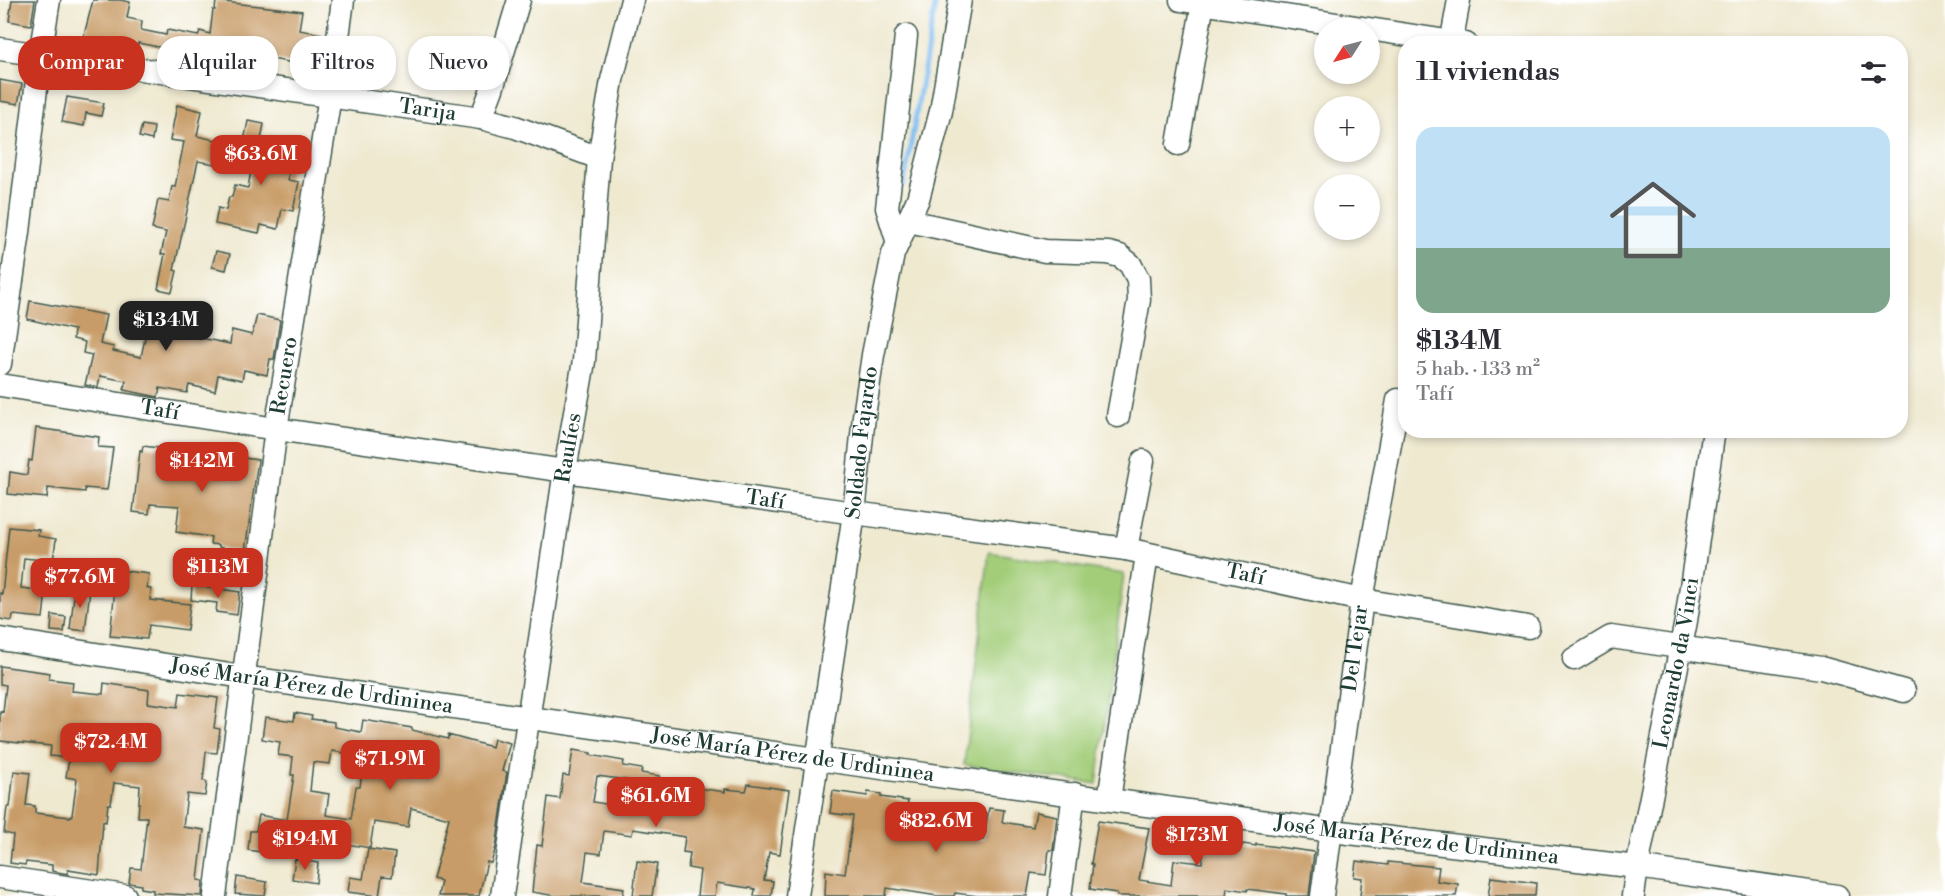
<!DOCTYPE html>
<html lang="es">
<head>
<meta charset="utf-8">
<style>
	:root { --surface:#fff; --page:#f7f7f7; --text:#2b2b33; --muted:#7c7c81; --line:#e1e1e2; --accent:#c8321e }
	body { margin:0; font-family:"Libre Bodoni",serif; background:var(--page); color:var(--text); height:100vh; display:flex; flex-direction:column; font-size:22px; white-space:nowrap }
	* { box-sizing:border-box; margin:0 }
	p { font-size:20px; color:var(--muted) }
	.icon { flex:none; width:33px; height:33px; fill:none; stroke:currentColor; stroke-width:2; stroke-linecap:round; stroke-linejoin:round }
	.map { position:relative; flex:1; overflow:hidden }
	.drawer { position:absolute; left:1398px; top:36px; width:510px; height:402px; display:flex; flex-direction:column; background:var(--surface); border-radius:24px; box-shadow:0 3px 9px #0003 }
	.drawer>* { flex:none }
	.banner { position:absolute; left:18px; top:36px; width:570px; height:54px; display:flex; gap:12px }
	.needle { width:39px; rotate:234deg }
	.controls { position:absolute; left:1314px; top:18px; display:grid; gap:12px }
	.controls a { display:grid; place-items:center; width:66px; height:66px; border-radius:50%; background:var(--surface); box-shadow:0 3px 9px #0003; font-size:30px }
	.price { position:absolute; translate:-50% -51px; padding:0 14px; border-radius:12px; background:var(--accent); color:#fff; font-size:20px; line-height:39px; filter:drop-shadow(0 2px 3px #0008) }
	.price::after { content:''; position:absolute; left:50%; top:36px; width:18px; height:14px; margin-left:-9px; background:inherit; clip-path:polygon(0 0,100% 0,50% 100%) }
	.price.active { background:#222; color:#fff }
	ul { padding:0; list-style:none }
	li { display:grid; align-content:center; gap:12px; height:318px; padding:0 18px }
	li+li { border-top:2px solid var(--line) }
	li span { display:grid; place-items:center; height:186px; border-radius:18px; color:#555 }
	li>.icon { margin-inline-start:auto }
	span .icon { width:108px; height:108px; fill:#fffc; stroke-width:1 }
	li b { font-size:26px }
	h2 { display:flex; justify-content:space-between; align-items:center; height:72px; padding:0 18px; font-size:26px }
	.tag { padding:0 21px; border-radius:24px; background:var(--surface); box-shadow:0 3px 9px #0003; font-size:21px; line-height:54px }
	.tag.active { background:var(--accent); color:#fff }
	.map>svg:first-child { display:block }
	.green { fill:#a3cd79; stroke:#618556; stroke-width:1.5 }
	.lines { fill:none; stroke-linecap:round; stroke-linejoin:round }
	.stream { stroke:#7ebdf2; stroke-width:5 }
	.building { fill:#c89c67; fill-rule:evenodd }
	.minor-casing { stroke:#3e574b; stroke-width:25 }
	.minor { stroke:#fff; stroke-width:22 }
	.labels { text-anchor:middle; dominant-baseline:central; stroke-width:6; stroke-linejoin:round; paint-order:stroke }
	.street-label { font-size:21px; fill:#1f3d34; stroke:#fff }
</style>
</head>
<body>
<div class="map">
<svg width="1945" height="896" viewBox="0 0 1945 896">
	<rect width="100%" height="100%" fill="#fff"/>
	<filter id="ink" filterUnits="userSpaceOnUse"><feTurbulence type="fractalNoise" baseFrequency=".0167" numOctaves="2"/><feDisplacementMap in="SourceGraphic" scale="12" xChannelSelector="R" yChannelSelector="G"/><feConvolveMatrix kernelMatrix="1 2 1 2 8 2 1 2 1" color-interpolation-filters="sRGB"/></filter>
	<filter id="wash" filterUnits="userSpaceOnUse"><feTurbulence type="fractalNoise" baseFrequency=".008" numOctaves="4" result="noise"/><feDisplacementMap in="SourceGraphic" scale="24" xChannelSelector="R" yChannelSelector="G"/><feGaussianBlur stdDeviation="1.35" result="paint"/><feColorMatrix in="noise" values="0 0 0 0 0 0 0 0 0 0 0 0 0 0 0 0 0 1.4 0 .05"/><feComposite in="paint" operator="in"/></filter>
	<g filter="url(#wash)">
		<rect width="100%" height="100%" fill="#efe9d0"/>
		<polygon class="green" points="989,552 1124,574 1097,784 964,765"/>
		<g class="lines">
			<polyline class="stream" points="904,184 936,0"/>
		</g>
		<g id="blocks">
			<g class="building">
				<polygon points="12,0 35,0 31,25 9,21"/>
				<polygon points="93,0 120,0 130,2 127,18 142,21 141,30 166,35 167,30 198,36 200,31 210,34 213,10 215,10 216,1 302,11 299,30 322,34 318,58 305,56 304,65 246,54 242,68 184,49 183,52 138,43 136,54 106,48 105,50 81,47"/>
				<polygon points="0,80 22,84 18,104 0,101"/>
				<polygon points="67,97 104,103 101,116 86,113 84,126 62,122"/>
				<polygon points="177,105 202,111 197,136 225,142 220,165 198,161 174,270 177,271 172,292 158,289 165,254 161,254 166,232 152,229 158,200 169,202 172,186 175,187 184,142 170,140"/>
				<polygon points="248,121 264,124 261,140 272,143 271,146 292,150 288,180 299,182 293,211 282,209 278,229 261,225 259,233 215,224 218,208 226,210 229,197 232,197 235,185 248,188 253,159 241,156"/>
				<polygon points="142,125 154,127 152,140 139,137"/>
				<polygon points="216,251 230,254 226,270 212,267"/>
				<polygon points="30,301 106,315 100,344 114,347 113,351 141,357 148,324 178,330 180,322 198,326 196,337 230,344 232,330 252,335 257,315 280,320 274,359 270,359 267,375 244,370 242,380 218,375 215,391 189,385 187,393 160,388 158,397 124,390 126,381 100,376 98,387 85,385 92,355 83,353 85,342 73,339 74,330 27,319"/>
				<polygon points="36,428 99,437 98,447 113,448 107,490 85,488 85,492 48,488 47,498 8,494 10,472 27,475 29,460 32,461"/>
				<polygon points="195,443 231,450 230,456 258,460 245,551 225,549 219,547 219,545 210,544 211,537 176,532 179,506 150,504 149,514 133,512 140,451 142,452 143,446 159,448 157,466 191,470"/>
				<polygon points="9,527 39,530 38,536 56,539 53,561 24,558 21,588 46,591 43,618 13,615 12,621 0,619 0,593 2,594"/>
				<polygon points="117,570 149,574 147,588 151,589 150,600 190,604 187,630 149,625 147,639 110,636"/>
				<polygon points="192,585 240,592 237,615 216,612 217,603 191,600"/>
				<polygon points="75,588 90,590 85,631 70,629"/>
				<polygon points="52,615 66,617 64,632 51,631"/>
				<polygon points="0,666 50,673 49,679 73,682 72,691 103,694 104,683 149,690 148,703 178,707 180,693 218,698 214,728 220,729 217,753 206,752 203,781 207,782 205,796 187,794 183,827 204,830 198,880 203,881 202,896 153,893 153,890 141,888 141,885 129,883 131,868 141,869 147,817 138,817 140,786 114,783 111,804 108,804 106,822 103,821 99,875 68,870 68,874 52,871 52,865 26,862 25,865 10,863 13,835 4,833 7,807 10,807 14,771 30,773 26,805 35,806 35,813 70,817 72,815 77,779 66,777 69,758 50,756 51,746 0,741 0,711 3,712 6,685 0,684"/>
				<path d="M295 713 312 716 311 719 334 722V727L361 732 363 720 412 728V730L448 739V735L492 747 494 739 510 743 502 771 507 772 496 847 491 863 487 862 479 896H438L441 881 433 879 449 818 411 808 408 827 374 822 370 848 334 842 336 832 306 827V829L292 827 288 856 248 850 250 831H256L259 815 287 820 294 775H291L293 757 278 755 280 742 262 739 265 717 294 721ZM332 751 364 756 360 787H356L351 819 326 815 329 794 310 791 313 762 330 764Z"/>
				<path d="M573 750 591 753 590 755 624 761 623 766 642 769 641 773 660 776 655 804 696 809 698 788 725 792V789L746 791 748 784 789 790 780 854 769 852 764 880 773 881 771 896H754L755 889 717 883 715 896H697L700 870 688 868 690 853 683 852 685 837 633 829 632 835 604 831 601 854 587 852 583 882 624 888 623 896H556L532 892 537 845 542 846 548 797 560 799 563 775 569 776ZM597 776 627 780 623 807 593 802Z"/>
				<polygon points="833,791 867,796 868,792 881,794 881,797 908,801 904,824 927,827 927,831 983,840 989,808 1004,810 1002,822 1033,827 1036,812 1057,816 1053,850 1049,850 1046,875 1031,873 1027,896 978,896 955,893 954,896 938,896 887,888 886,896 825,896 826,871 845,874 853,816 830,813"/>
				<polygon points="1098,821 1149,828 1139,880 1171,885 1174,860 1202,863 1205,841 1242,846 1243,844 1256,846 1256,844 1314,852 1309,896 1286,896 1286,894 1247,889 1247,891 1227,888 1226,896 1117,896 1117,893 1090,889 1093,864 1091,864"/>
				<polygon points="368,849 395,853 392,877 382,876 379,896 348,892 350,877 363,879"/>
				<polygon points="295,859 318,863 316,883 292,879"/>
				<polygon points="637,861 657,864 652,896 633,896"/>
				<polygon points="1356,861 1388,865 1388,862 1439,867 1437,881 1458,884 1456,896 1360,896 1362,878 1354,877"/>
				<polygon points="237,877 267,882 265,896 235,894"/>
				<polygon points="1491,877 1536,883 1535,896 1488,896"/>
			</g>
		</g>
	</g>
	<g filter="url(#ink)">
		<use href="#blocks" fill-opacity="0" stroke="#3e574b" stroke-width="1.5"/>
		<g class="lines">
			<defs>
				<g id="minor">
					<polyline points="1181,0 1466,44"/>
					<polyline points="1451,44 1459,0"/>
					<path id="s1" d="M0 49 481 118 515 127 599 158"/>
					<polyline points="481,118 492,89 519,0"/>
					<polyline points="1178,144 1203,3"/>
					<polyline points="909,221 1045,251 1108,253 1120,256 1130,264 1138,279 1139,300 1118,416"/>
					<polyline points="898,243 887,208 906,36"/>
					<polyline points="0,364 19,232 40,55 49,0"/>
					<path id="s2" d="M0 385 276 429 854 513 1126 549 1362 600 1528 627"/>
					<polyline points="1126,549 1143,461"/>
					<path id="s3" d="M0 639 243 677 817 759 1332 831 1637 867 1837 896"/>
					<polyline points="1574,659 1611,637 1821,668 1904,691"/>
					<polyline points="1109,799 1147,555"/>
					<polyline points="0,877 125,896"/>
					<path id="s4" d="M215 896 276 429 330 96 343 0"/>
					<path id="s5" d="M502 896 565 470 584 361 599 158 612 80 632 0"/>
					<path id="s6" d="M797 896 854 513 864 416 873 355 893 254 918 199 941 111 960 0"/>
					<polyline points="1060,896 1074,794"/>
					<path id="s7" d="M1322 896 1362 600 1398 400"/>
					<path id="s8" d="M1633 896 1637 867 1686 621 1714 430"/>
				</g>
			</defs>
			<use href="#minor" class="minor-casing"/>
			<use href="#minor" class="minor"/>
		</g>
	</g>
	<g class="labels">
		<g class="street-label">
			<text stroke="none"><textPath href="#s1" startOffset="432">Tarija</textPath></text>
			<text stroke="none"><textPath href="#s4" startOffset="525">Recuero</textPath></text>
			<text stroke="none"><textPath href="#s2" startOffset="162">Tafí</textPath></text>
			<text stroke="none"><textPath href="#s6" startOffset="458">Soldado Fajardo</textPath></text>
			<text stroke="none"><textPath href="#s5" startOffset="453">Raulíes</textPath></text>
			<text stroke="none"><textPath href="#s2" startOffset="774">Tafí</textPath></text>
			<text stroke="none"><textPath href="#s2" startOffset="1260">Tafí</textPath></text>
			<text stroke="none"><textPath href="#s7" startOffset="250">Del Tejar</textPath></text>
			<text stroke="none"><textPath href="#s8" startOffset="237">Leonardo da Vinci</textPath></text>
			<text stroke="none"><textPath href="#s3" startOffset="315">José María Pérez de Urdininea</textPath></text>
			<text stroke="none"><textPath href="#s3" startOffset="801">José María Pérez de Urdininea</textPath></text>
			<text stroke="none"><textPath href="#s3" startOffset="1431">José María Pérez de Urdininea</textPath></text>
		</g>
	</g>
</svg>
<div class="controls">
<a><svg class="needle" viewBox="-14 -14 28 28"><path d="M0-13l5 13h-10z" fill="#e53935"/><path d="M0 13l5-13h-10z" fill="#7c7c81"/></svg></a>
<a>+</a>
<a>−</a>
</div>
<b class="price" style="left:261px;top:186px">$63.6M</b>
<b class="price active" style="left:166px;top:352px">$134M</b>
<b class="price" style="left:202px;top:493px">$142M</b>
<b class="price" style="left:218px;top:599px">$113M</b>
<b class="price" style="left:80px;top:609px">$77.6M</b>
<b class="price" style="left:111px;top:774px">$72.4M</b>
<b class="price" style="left:390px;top:791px">$71.9M</b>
<b class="price" style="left:656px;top:828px">$61.6M</b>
<b class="price" style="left:936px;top:853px">$82.6M</b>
<b class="price" style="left:1197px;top:867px">$173M</b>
<b class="price" style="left:305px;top:871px">$194M</b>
<div class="banner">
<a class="tag active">Comprar</a>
<a class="tag">Alquilar</a>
<a class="tag">Filtros</a>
<a class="tag">Nuevo</a>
</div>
<section class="drawer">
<h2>11 viviendas<svg class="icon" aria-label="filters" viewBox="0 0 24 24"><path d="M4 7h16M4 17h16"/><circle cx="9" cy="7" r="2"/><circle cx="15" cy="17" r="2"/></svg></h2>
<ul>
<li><span style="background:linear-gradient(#bfe0f5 65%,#7fa58c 0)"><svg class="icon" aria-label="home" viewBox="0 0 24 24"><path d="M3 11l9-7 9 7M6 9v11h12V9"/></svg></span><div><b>$134M</b><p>5 hab. · 133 m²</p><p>Tafí</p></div></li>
</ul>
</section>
</div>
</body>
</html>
